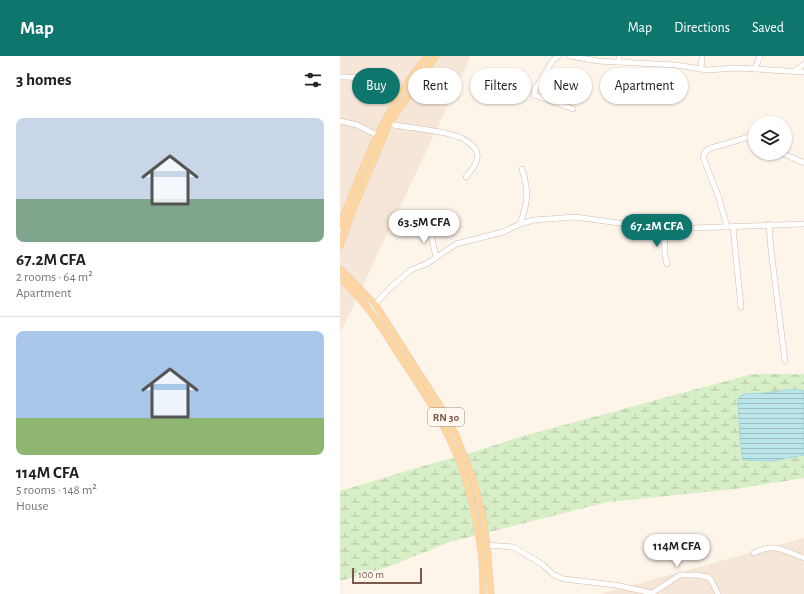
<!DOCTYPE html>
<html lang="en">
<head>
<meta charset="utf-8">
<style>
	:root { --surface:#fff; --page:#f6f6f6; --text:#202124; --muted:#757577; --line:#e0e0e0; --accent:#0f766e }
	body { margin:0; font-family:"Alegreya Sans",sans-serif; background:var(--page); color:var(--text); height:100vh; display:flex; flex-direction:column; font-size:15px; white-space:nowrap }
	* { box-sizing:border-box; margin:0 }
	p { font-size:13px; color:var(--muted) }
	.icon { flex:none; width:22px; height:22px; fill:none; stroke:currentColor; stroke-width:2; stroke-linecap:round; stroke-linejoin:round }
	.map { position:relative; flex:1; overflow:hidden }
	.sheet { display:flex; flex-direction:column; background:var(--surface); width:340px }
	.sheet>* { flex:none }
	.banner { position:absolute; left:12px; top:12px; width:380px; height:36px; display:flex; gap:8px }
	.buttons { position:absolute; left:408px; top:60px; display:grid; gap:8px }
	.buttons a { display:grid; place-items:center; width:44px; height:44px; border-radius:50%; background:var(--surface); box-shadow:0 1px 3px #0004; font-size:20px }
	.scale { position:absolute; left:12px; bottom:10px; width:70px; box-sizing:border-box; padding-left:4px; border:2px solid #7c594a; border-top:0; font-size:11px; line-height:14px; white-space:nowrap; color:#7c594a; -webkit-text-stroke:3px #fff9f1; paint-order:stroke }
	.price { position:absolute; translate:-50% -34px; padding:0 9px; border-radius:14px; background:#fff; color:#222; font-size:13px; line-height:26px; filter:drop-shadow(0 1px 2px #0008) }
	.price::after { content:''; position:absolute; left:50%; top:24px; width:12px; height:9px; margin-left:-6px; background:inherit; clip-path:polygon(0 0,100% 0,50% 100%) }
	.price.active { background:var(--accent); color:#fff }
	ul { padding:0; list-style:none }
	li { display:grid; align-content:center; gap:8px; height:212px; padding:0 16px }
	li+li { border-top:1px solid var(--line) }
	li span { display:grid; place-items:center; height:124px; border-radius:8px; color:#555 }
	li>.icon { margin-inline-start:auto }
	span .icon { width:72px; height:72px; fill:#fffc; stroke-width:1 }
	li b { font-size:17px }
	h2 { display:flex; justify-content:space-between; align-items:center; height:48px; padding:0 16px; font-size:17px }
	.chip { padding:0 14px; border-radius:18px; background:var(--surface); box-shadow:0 1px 3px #0004; font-size:14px; line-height:36px }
	.chip.active { background:var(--accent); color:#fff }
	header { display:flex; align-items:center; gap:24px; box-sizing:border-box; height:56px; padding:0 20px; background:var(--accent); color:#fff }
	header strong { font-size:19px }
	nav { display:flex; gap:22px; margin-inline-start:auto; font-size:14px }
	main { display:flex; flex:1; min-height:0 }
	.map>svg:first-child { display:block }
	.residential { fill:#f6e6d7 }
	.wetland { fill:url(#wetland-marsh) }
	.water { fill:url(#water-rules); stroke:#a1d7dd }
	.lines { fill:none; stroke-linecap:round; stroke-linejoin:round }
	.minor-casing { stroke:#d2bbad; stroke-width:6 }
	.major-casing { stroke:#dad1cc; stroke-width:7 }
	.minor { stroke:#fff; stroke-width:5 }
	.major { stroke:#ffd69f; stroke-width:6 }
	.labels { text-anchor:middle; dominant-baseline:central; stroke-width:4; stroke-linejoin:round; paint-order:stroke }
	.shield { fill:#fff9f1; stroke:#a3897c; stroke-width:1 }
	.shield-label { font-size:11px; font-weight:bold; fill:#7c594a }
</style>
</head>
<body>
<header>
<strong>Map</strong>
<nav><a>Map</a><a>Directions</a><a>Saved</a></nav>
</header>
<main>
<section class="sheet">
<h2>3 homes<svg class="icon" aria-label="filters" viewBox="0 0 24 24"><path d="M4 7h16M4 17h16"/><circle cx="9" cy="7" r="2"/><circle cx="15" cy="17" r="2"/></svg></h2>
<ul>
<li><span style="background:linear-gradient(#c9d6e8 65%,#7fa58c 0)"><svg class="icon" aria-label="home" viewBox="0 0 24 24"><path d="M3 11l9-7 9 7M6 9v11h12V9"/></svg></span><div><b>67.2M CFA</b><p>2 rooms · 64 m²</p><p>Apartment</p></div></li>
<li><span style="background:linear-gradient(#a9c7e8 70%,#8fb573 0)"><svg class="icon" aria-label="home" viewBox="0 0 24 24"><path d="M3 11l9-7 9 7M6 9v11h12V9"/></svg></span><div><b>114M CFA</b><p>5 rooms · 148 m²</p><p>House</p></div></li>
</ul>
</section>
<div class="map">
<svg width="464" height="538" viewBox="0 0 464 538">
	<defs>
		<pattern id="wetland-marsh" width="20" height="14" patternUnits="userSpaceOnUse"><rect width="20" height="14" fill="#d8eec6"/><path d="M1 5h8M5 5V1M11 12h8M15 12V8" fill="none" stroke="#b4c4a3"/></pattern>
		<pattern id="water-rules" width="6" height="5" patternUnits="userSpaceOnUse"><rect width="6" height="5" fill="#bbe6ea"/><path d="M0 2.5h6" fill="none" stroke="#9dbdc0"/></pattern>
	</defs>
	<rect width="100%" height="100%" fill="#fef5ea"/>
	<g class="residential">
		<polygon points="0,0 130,0 126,11 0,278"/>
		<polygon points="464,482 464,538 260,538"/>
	</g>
	<polygon class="wetland" points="412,318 464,318 464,335 455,333 425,337 416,337 398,343 400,383 403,404 432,405 464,399 464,422 395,433 268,446 110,486 45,512 0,525 0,435 90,408 134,396 180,381"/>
	<polygon class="water" points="455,333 464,335 464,399 432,405 403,404 400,383 398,343 400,340 406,338 425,337"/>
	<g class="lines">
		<defs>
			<g id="minor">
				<polyline points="219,0 213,4 210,9 195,33 194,39 233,53"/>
				<polyline points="230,0 258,5 336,9 367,14 397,12 464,16"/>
				<polyline points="279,0 279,6"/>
				<polyline points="361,13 362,0"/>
				<polyline points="415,13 420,0"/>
				<polyline points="455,15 464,8"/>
				<path d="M0 21C22 20 43 26 63 34"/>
				<polyline points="0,65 17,69 37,79"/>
				<path d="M49 68C72 73 97 73 119 81 125 83 135 90 137 97 139 106 131 115 126 121"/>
				<polyline points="442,97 464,107"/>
				<path d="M180 168C188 146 189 135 182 113"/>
				<polyline points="429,168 431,194 445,305"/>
				<polyline points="89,170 96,201"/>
				<path d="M387 171 379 142 363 101C364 96 367 93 371 92L409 81H415"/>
				<polyline points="393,171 401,251"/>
				<polyline points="324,173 325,199 327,208"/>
				<polyline points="35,248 51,231 71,214 88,207 116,188 163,176 180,168 194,164 235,161 324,173 464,168"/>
				<polyline points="147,489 173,491 202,508 214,519 224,523 275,529 312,537 340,519 356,519 368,521 371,524 378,538"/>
				<path d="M414 497C435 486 444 495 464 502"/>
			</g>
			<g id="major">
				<path d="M0 170C23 109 45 51 87 0"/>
				<polyline points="0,190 13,154 49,68 96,0"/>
				<polyline points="0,213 35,248 102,353 117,381 133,423 142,456 147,489 151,538"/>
				<path d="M0 223C25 244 42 272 59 299 77 326 95 353 109 382 131 426 144 489 143 538"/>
			</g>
		</defs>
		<use href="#minor" class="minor-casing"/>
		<use href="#major" class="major-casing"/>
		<use href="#minor" class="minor"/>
		<use href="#major" class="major"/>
	</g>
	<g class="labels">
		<rect class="shield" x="88" y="352" width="36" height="18" rx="3"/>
		<g class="shield-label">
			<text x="106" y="361">RN 30</text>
		</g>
	</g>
</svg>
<div class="buttons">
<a><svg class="icon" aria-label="layers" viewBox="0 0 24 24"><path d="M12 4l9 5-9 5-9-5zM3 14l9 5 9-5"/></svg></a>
</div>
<div class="scale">100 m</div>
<b class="price" style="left:84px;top:188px">63.5M CFA</b>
<b class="price active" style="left:317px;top:192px">67.2M CFA</b>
<b class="price" style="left:337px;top:512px">114M CFA</b>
<div class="banner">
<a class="chip active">Buy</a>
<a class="chip">Rent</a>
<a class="chip">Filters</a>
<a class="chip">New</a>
<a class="chip">Apartment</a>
</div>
</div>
</main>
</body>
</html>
